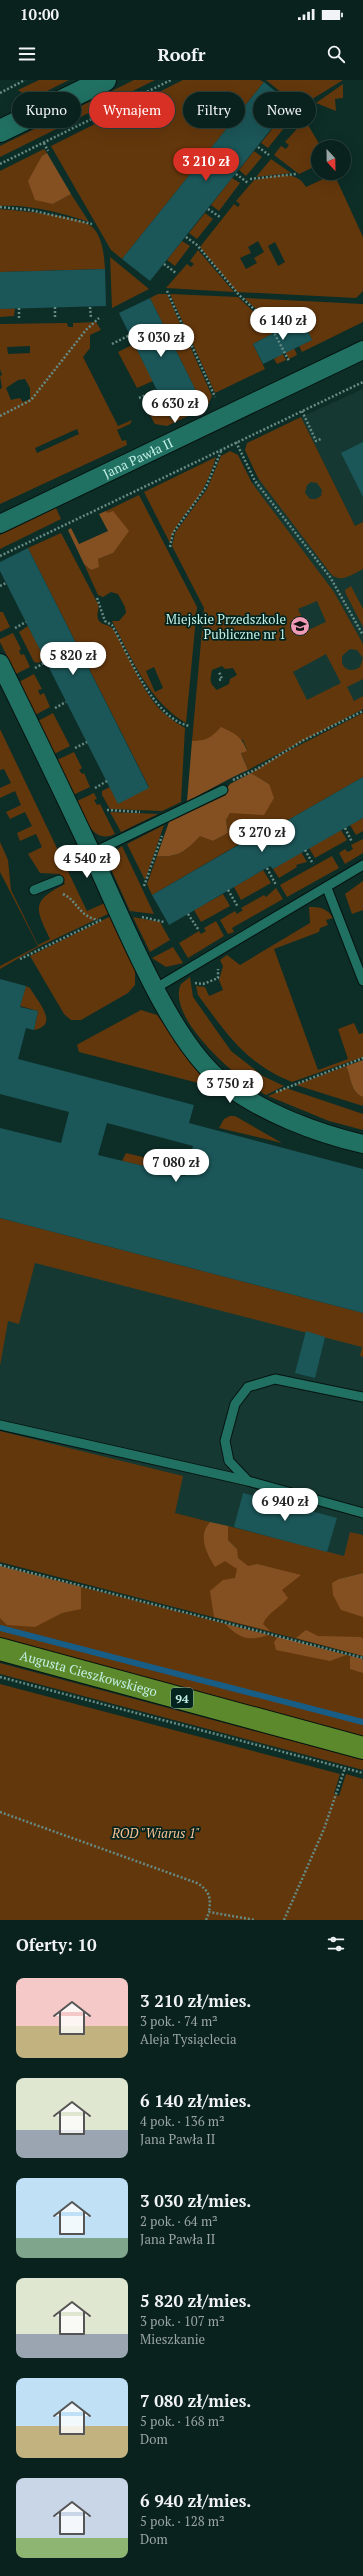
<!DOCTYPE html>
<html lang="pl">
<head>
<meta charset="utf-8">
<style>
	:root { --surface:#0a221d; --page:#132a26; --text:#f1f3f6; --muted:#99a4a4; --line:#2a3f3b; --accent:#d93025 }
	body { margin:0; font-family:"PT Serif",serif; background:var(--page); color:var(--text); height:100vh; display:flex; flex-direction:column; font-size:15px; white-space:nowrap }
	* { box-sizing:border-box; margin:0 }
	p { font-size:13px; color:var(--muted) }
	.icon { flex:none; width:22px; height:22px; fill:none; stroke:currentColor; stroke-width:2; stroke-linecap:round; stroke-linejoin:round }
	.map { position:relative; height:1840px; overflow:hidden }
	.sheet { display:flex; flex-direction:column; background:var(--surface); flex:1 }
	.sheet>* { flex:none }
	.top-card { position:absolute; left:12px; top:12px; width:339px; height:36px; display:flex; gap:8px }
	.needle { width:26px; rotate:158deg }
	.controls { position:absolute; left:311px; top:60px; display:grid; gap:8px }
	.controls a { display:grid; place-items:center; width:40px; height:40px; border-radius:50%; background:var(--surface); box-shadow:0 4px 16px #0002,0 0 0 1px var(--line); font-size:20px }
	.price { position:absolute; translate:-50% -34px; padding:0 9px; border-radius:14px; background:#fff; color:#222; font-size:13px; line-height:26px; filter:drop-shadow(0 1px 2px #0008) }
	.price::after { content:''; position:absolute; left:50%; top:24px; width:12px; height:9px; margin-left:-6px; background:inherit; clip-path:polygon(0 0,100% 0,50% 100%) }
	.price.on { background:var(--accent); color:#fff }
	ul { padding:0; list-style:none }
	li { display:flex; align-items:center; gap:12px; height:100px; padding:0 16px }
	li span { display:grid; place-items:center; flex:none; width:112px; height:80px; border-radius:8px; color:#555 }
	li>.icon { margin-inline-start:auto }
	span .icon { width:48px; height:48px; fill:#fffc; stroke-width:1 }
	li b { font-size:17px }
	h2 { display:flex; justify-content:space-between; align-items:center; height:48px; padding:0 16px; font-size:17px }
	.pill { padding:0 14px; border-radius:18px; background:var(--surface); box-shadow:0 4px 16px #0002,0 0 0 1px var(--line); font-size:14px; line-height:36px }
	.pill.on { background:var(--accent); color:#fff }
	.status { display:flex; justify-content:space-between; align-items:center; height:28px; padding:0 20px; background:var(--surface); direction:ltr }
	.status svg { height:11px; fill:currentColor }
	header { display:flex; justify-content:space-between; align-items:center; height:52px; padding:0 16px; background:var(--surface); font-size:18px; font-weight:700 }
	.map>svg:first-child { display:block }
	.built { fill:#153932 }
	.green { fill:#63370c; fill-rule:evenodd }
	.forest { fill:#845021 }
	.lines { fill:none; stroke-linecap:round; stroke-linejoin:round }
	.stream { stroke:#175d85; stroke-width:6 }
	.building { fill:#1b5658; fill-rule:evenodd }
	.service-casing { stroke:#061310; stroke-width:11 }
	.minor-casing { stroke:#061310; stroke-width:20 }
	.tertiary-casing { stroke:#061310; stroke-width:24 }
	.primary-casing { stroke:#061310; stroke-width:24 }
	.path { stroke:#658b84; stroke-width:2.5; stroke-dasharray:2 2; stroke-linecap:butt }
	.service { stroke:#217163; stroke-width:9 }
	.minor { stroke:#217163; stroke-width:18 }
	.tertiary { stroke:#217163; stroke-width:22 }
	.primary { stroke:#5c892c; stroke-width:22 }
	.labels { text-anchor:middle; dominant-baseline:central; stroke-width:3.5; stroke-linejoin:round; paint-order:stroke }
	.shield { fill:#03231e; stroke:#89b2aa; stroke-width:1 }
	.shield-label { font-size:12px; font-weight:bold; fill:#c3f0e6 }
	.street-label { font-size:13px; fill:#c3f0e6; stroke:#03231e }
	.poi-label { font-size:13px; fill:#c3f0e6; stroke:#03231e; text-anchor:end }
	.park-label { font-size:13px; font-style:italic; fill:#fac195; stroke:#03231e }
</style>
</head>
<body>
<div class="status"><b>10:00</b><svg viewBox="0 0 49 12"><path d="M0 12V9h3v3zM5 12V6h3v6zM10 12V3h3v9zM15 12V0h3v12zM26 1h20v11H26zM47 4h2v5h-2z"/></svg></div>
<header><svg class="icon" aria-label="menu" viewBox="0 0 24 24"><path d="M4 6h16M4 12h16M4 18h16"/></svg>Roofr<svg class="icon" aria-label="search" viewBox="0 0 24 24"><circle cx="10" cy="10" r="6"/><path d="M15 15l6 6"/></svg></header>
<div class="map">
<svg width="363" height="1840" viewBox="0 0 363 1840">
	<rect width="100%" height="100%" fill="#0d2d27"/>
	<g class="built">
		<polygon points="363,309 363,442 355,446 301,337"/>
		<polygon points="322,390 363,465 363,627 311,652 211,424 267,395"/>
		<polygon points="0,1150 363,1245 363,1511 0,1415"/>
	</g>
	<g class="green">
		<polygon points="39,0 69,0 31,19 18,10"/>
		<polygon points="134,0 155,0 0,77 0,66"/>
		<polygon points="183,0 260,0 264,2 122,179 111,170 51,66"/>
		<polygon points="266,0 343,0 301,26 297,25"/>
		<polygon points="343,4 343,18 335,19 336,31 316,23"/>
		<polygon points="305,40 321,67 318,67 318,85 299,94 274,75 281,66 286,69 289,65 285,62"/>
		<polygon points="277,43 284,48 268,68 261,63"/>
		<path d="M44 69 47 73 42 76 53 124 71 114 89 142C62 133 29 124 0 126V91Z"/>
		<polygon points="254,71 262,77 246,96 239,90"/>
		<polygon points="271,79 291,93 256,97"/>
		<path d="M334 94 363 157V211L356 218 237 212 200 167 234 124 238 127 240 124 236 121 254 100C273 97 295 88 306 107ZM258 161 264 172 254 178 257 183 246 189 240 178 251 173 248 167ZM275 162 285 182 278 186 268 166Z"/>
		<polygon points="232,98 240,103 219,131 211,125"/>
		<path d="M0 129C19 131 77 135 91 146 103 156 104 176 105 189L0 192Z"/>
		<polygon points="205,133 213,139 197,159 189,153"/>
		<polygon points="182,161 190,166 175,186 167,180"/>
		<polygon points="198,170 234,212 166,208 187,184 191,187 194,184 190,181"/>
		<polygon points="110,177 149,209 112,228"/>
		<polygon points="158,214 167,214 212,316 207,327 167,346 155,344 145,326 161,318 171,339 202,323 150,218"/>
		<polygon points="170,214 238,217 267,244 286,280 277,284 274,279 279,276 270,255 253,264 265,289 215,313"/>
		<polygon points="244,218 363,224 363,242 302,272 299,266 312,260 301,236 284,244 297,275 289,279 270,242"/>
		<polygon points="15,228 14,236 0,237 0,229"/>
		<path d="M96 242 101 250 90 255V268L83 277 118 346 132 340 130 344 117 350 122 361 126 360 127 365 0 424V309L2 308 0 296 2 295 0 289V244L67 243 68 247H73V243ZM30 266V273L8 274 7 267ZM25 299 30 308V319L23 322 20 318 11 320 6 308 18 300ZM77 349 79 354 37 373 35 368Z"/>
		<polygon points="134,264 153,301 137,308 118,272"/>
		<path d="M301 337 355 446 363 442V489C352 494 341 504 331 494L258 398 245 370 247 363ZM311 402 317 403 322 410 321 416 316 419H310L305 413 307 405Z"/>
		<path d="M230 371 238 375 252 403 334 512 363 564V599L347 607 354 621 363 616V629L248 690 241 672 247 670 243 660 213 656 204 661H192L204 528 172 466 175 453 207 409 221 376ZM317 521 326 542 308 550 298 529ZM350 569 357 570 363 578 360 587C353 592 345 591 342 583V576ZM326 574 341 603 307 620 293 592ZM222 586 225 589 233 588 237 595 230 599 229 604 217 610C209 603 210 600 212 590Z"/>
		<path d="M216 377C211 393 205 408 195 422 185 436 173 446 170 463L144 412Z"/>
		<path d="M139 415 197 527 186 643C149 622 131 577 112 541H119L126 533 125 527 118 514 111 512 103 517 98 515 84 484 91 490 98 479 113 473 106 431ZM154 587 163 608 155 612 146 591Z"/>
		<polygon points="56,428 61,439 0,469 0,455"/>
		<path d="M61 453 98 524C100 529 96 533 98 539 101 546 108 543 113 549 117 555 121 563 124 570 144 605 148 627 185 648L181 722 162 731 110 729 102 715V711L110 707H149L28 468Z"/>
		<polygon points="351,506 363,529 363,547 346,514 345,510"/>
		<polygon points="0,532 3,532 10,547 0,552"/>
		<polygon points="28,546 45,579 38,583 34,582 19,552"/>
		<polygon points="13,553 21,569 19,571 21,575 24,574 30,587 16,594 0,562 0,559"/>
		<polygon points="34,594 42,609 38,610 40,615 44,613 50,627 35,635 19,602"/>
		<polygon points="53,633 70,666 54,674 38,641"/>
		<path d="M363 633V697L255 759 253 756 152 815 147 804 157 776C179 778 186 771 200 755L213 761 228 753 226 740 230 733 269 704 251 693 278 676Z"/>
		<path d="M0 649 87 831 105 823 110 833 38 867 0 889V886L38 866 0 792V762L8 780 11 810 38 865 50 859C35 828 31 821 65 804L60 794 40 793 28 774 42 767 36 754 20 761 17 753 32 746 25 732 10 739 6 732 21 725 15 711 0 718V708L11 703 4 689 0 690Z"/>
		<polygon points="74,672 82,688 79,690 82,694 84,693 90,707 73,715 57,680"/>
		<path d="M94 713 97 719 94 720 97 725 100 724 115 754C92 765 85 737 77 721Z"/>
		<polygon points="110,732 158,734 121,752"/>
		<polygon points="363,738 363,751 356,755 350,745"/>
		<polygon points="164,745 145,800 127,764"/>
		<polygon points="341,750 347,760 315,778 309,768"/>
		<polygon points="363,759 363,773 345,784 339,773 345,769 348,772 353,769 351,765"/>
		<polygon points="122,766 154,834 130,831 106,778"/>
		<polygon points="301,772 307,782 296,785 297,787 279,798 273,789"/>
		<polygon points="332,776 339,788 287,817 280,805"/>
		<polygon points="263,790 271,803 241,820 234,807"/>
		<polygon points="363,801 363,830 352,834 345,814"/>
		<polygon points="276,808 283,819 232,848 234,852 228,854 220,840 235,831 237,834 243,830 241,828 264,815 266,817"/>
		<polygon points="223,814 230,826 201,842 194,830"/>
		<path d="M309 827C320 827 327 828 333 838L326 840 328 845 320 848 319 852 274 869 318 990 348 979 338 949 354 943 359 954 363 953V977L292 1002C246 984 226 953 198 915L196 906 205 907 209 916 223 910 219 900 223 886 220 880 227 875 240 885 310 843Z"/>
		<polygon points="111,836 135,890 135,905 128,913 81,940 71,940 64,934 30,876"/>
		<polygon points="133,837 160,842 170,860 150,872"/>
		<polygon points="216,841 224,856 188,878 179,863 199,851 201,854 206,851 204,848"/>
		<polygon points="173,867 183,883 166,887 152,878"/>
		<path d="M190 897 193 917 231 971 263 996 284 1006 266 1015C239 1001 165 937 181 904Z"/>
		<path d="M26 906 30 908C38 922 60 945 34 950L38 931 20 926Z"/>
		<polygon points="141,930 157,935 202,995 202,1004 79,972 77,965 80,963"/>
		<path d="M346 986C351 996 350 1012 363 1017V1026L296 1005Z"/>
		<polygon points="286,1008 363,1034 363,1050 329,1041 268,1016"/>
		<polygon points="230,1036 235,1036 282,1063 219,1048 224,1039"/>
		<polygon points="126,1073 159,1081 161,1090 122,1081"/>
		<polygon points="0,1138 363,1233 363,1277 360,1276 362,1267 35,1183 19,1244 8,1241 0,1286"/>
		<polygon points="0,1351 183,1396 175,1433 210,1442 207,1446 237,1469 228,1460 228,1446 344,1476 350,1452 363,1455 363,1493 339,1499 363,1511 363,1576 0,1482"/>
		<polygon points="0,1486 363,1579 363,1656 0,1559"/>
		<polygon points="0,1583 363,1680 363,1690 0,1594"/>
		<polygon points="0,1604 340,1694 334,1714 339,1716 346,1694 363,1699 363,1840 0,1840"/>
	</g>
	<g class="forest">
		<polygon points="47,73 71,114 53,124 35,120 28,101 42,76"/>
		<polygon points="106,431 108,433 113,431 129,451 113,473 98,479 99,487 91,490 84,484 68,450 71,448 79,464 108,451 99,434"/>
		<path d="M221 647C234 653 242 656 247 671L241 673 248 690C227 699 208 711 187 721L192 661C206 661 211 658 221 647Z"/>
		<path d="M251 693 269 704 274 718 264 735 230 733 226 740 228 753 213 761 200 756C186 771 178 778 157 776L169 742 226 715 225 711 230 704Z"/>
		<path d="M363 980V1017C350 1012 351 996 346 986Z"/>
		<path d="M210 1442 228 1446V1460L237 1469 238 1478 248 1486 257 1484 301 1495 282 1510 288 1518C280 1528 268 1532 263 1544L270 1551 214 1537 210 1511 223 1500 235 1498 237 1489 225 1481 215 1487C207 1474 197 1456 210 1442Z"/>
		<polygon points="0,1486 81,1507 81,1529 62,1533 35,1547 7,1545 0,1538"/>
		<polygon points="363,1493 363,1537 341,1530 333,1515 332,1503 339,1499"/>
		<path d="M225 1544 268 1555C247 1562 240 1558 225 1544Z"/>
		<polygon points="306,1550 318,1556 361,1557 363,1559 363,1576 296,1558"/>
		<polygon points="278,1557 346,1575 330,1581 276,1570 274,1562"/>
		<polygon points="350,1576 363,1579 363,1593 350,1589"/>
	</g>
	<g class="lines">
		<polyline class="stream" points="0,1548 363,1642"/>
	</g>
	<g class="building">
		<polygon points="264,2 291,24 150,201 122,179"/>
		<polygon points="105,189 106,226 0,229 0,192"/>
		<polygon points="150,218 202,323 171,339 119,233"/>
		<polygon points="301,236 312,260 263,284 253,264 285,247 284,244"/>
		<polygon points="363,362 363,417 341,373"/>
		<polygon points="28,468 149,708 118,724 0,491 0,482"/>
		<polygon points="363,697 363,738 273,789 270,786 169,845 152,815 254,756 255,759"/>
		<path d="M0 899 26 906 20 927 38 931 34 950 26 948 18 979 194 1025 189 1043 363 1089V1233L0 1138V1048L61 1063 69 1032 0 1014ZM107 1043 193 1066 185 1096 98 1075Z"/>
		<polygon points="306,1251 325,1257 315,1298 295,1293"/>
		<polygon points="243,1413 337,1438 327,1472 234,1447"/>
	</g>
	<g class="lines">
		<defs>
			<g id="service">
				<polyline points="92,773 223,710"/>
				<polyline points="327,808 363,901"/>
				<polyline points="34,810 59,800"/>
				<polyline points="156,908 363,785"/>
				<polyline points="363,1317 275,1299 248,1307 235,1324 225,1361 229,1381 248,1401 363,1433"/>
				<polyline points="0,1345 248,1401"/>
			</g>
			<g id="minor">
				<path id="s1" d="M0 444 363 270"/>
				<path d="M0 583C31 646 62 710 92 774 121 836 170 963 224 1003 263 1033 316 1053 363 1064"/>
			</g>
			<polyline id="tertiary" points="0,51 105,0"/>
			<g id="primary">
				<path id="s2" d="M0 1569 363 1668"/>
			</g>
		</defs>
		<use href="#service" class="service-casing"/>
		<use href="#minor" class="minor-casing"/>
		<use href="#tertiary" class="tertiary-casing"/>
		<use href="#primary" class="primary-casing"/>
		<g class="path">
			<polyline points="0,13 25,0"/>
			<polyline points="280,38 291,47"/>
			<polyline points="44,63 48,71"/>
			<polyline points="258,67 269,75"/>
			<polyline points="0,84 171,0"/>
			<polyline points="236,94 248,103"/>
			<polyline points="250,99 296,94"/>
			<polyline points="0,127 30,130 92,144"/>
			<polyline points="208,129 220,137"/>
			<polyline points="186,157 197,165 239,215 269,243 289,281"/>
			<polyline points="164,184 176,193"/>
			<polyline points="167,211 215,317"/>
			<polyline points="55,227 55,239"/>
			<polyline points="90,227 91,238"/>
			<polyline points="19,228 19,240"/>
			<polyline points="112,264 130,255"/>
			<polyline points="139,318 157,310"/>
			<polyline points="302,331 316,361 321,359"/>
			<polyline points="0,336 31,320 86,250 99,238"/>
			<polyline points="236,362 255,401 330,497 363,555"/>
			<polyline points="170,467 173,453 206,407 222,369"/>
			<polyline points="0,476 363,302"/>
			<polyline points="0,506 6,503"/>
			<path d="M97 518 105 541 112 545C129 575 154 640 190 646"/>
			<polyline points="15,548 26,542"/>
			<polyline points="35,588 46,582"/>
			<polyline points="219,600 222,599 219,592"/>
			<polyline points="55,628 66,622"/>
			<polyline points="75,668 87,662"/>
			<polyline points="233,700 257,689 302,661 363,631"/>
			<polyline points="95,708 107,701"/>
			<polyline points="107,730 140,732"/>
			<polyline points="345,748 352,762"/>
			<polyline points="305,770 313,784"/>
			<polyline points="267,788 276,805"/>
			<polyline points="144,806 162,756"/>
			<polyline points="228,810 238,827"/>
			<path d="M63 814C78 821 78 836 98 840"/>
			<polyline points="188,834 198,849"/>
			<polyline points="142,837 164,842"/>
			<polyline points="20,879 101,840"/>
			<polyline points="195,903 203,904 218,898 218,889"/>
			<polyline points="276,1012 363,978"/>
			<polyline points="0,1485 363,1578"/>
			<polyline points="0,1597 363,1693"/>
			<path d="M0 1732 197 1803C210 1811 211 1818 209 1832"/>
			<polyline points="206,1840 209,1832 255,1840"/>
			<polyline points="284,1840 324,1749 345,1688"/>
		</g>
		<use href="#service" class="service"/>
		<use href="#minor" class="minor"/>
		<use href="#tertiary" class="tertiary"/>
		<use href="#primary" class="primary"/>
	</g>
	<defs>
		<symbol id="school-disc" viewBox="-11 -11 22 22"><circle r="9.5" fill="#f09ab6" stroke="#03231e"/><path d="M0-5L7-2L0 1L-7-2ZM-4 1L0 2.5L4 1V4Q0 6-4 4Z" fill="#111"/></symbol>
	</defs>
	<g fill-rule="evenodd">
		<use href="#school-disc" x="289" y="535" width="22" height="22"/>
	</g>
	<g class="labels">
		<rect class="shield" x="171" y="1608" width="22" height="20" rx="3"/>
		<g class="shield-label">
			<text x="182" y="1618">94</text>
		</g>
		<g class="street-label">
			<text stroke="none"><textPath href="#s1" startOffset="153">Jana Pawła II</textPath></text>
			<text stroke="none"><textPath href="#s2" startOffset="92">Augusta Cieszkowskiego</textPath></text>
		</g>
		<g class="poi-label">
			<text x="286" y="539">Miejskie Przedszkole<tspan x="286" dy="15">Publiczne nr 1</tspan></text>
		</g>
		<g class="park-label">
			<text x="156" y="1753">ROD "Wiarus 1"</text>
		</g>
	</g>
</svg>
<div class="controls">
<a><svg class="needle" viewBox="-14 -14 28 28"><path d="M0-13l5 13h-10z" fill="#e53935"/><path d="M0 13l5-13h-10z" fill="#99a4a4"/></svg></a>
</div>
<b class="price on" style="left:206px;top:102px">3 210 zł</b>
<b class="price" style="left:283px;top:261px">6 140 zł</b>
<b class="price" style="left:161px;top:278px">3 030 zł</b>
<b class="price" style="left:175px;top:344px">6 630 zł</b>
<b class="price" style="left:73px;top:596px">5 820 zł</b>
<b class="price" style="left:262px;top:773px">3 270 zł</b>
<b class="price" style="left:87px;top:799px">4 540 zł</b>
<b class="price" style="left:230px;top:1024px">3 750 zł</b>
<b class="price" style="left:176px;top:1103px">7 080 zł</b>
<b class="price" style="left:285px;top:1442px">6 940 zł</b>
<div class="top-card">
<a class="pill">Kupno</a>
<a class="pill on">Wynajem</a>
<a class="pill">Filtry</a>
<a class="pill">Nowe</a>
</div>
</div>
<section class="sheet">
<h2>Oferty: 10<svg class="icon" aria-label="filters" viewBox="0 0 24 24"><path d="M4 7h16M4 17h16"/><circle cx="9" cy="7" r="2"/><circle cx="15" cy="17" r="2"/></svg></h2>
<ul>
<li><span style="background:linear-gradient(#f6c9c9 60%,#c2b280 0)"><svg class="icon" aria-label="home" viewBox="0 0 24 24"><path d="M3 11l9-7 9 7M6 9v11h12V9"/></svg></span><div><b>3 210 zł/mies.</b><p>3 pok. · 74 m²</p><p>Aleja Tysiąclecia</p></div></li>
<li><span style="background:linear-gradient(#dfe7d0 65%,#9aa5b1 0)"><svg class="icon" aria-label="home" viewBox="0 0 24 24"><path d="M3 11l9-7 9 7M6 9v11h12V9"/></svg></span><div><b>6 140 zł/mies.</b><p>4 pok. · 136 m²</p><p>Jana Pawła II</p></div></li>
<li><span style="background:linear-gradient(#bfe0f5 75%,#7fa58c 0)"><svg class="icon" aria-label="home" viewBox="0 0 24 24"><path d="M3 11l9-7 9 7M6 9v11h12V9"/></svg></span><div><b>3 030 zł/mies.</b><p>2 pok. · 64 m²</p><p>Jana Pawła II</p></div></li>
<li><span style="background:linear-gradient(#dfe7d0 70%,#9aa5b1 0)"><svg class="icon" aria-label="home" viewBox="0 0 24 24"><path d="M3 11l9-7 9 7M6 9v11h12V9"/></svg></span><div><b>5 820 zł/mies.</b><p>3 pok. · 107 m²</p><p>Mieszkanie</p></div></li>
<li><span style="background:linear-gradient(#bfe0f5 60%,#c2b280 0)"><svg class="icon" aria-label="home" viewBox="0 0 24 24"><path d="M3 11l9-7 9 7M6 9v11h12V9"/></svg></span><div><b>7 080 zł/mies.</b><p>5 pok. · 168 m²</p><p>Dom</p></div></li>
<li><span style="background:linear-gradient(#c9d6e8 75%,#8fb573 0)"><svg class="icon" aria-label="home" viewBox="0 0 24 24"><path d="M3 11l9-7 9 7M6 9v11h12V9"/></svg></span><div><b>6 940 zł/mies.</b><p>5 pok. · 128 m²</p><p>Dom</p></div></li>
</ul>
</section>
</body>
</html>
